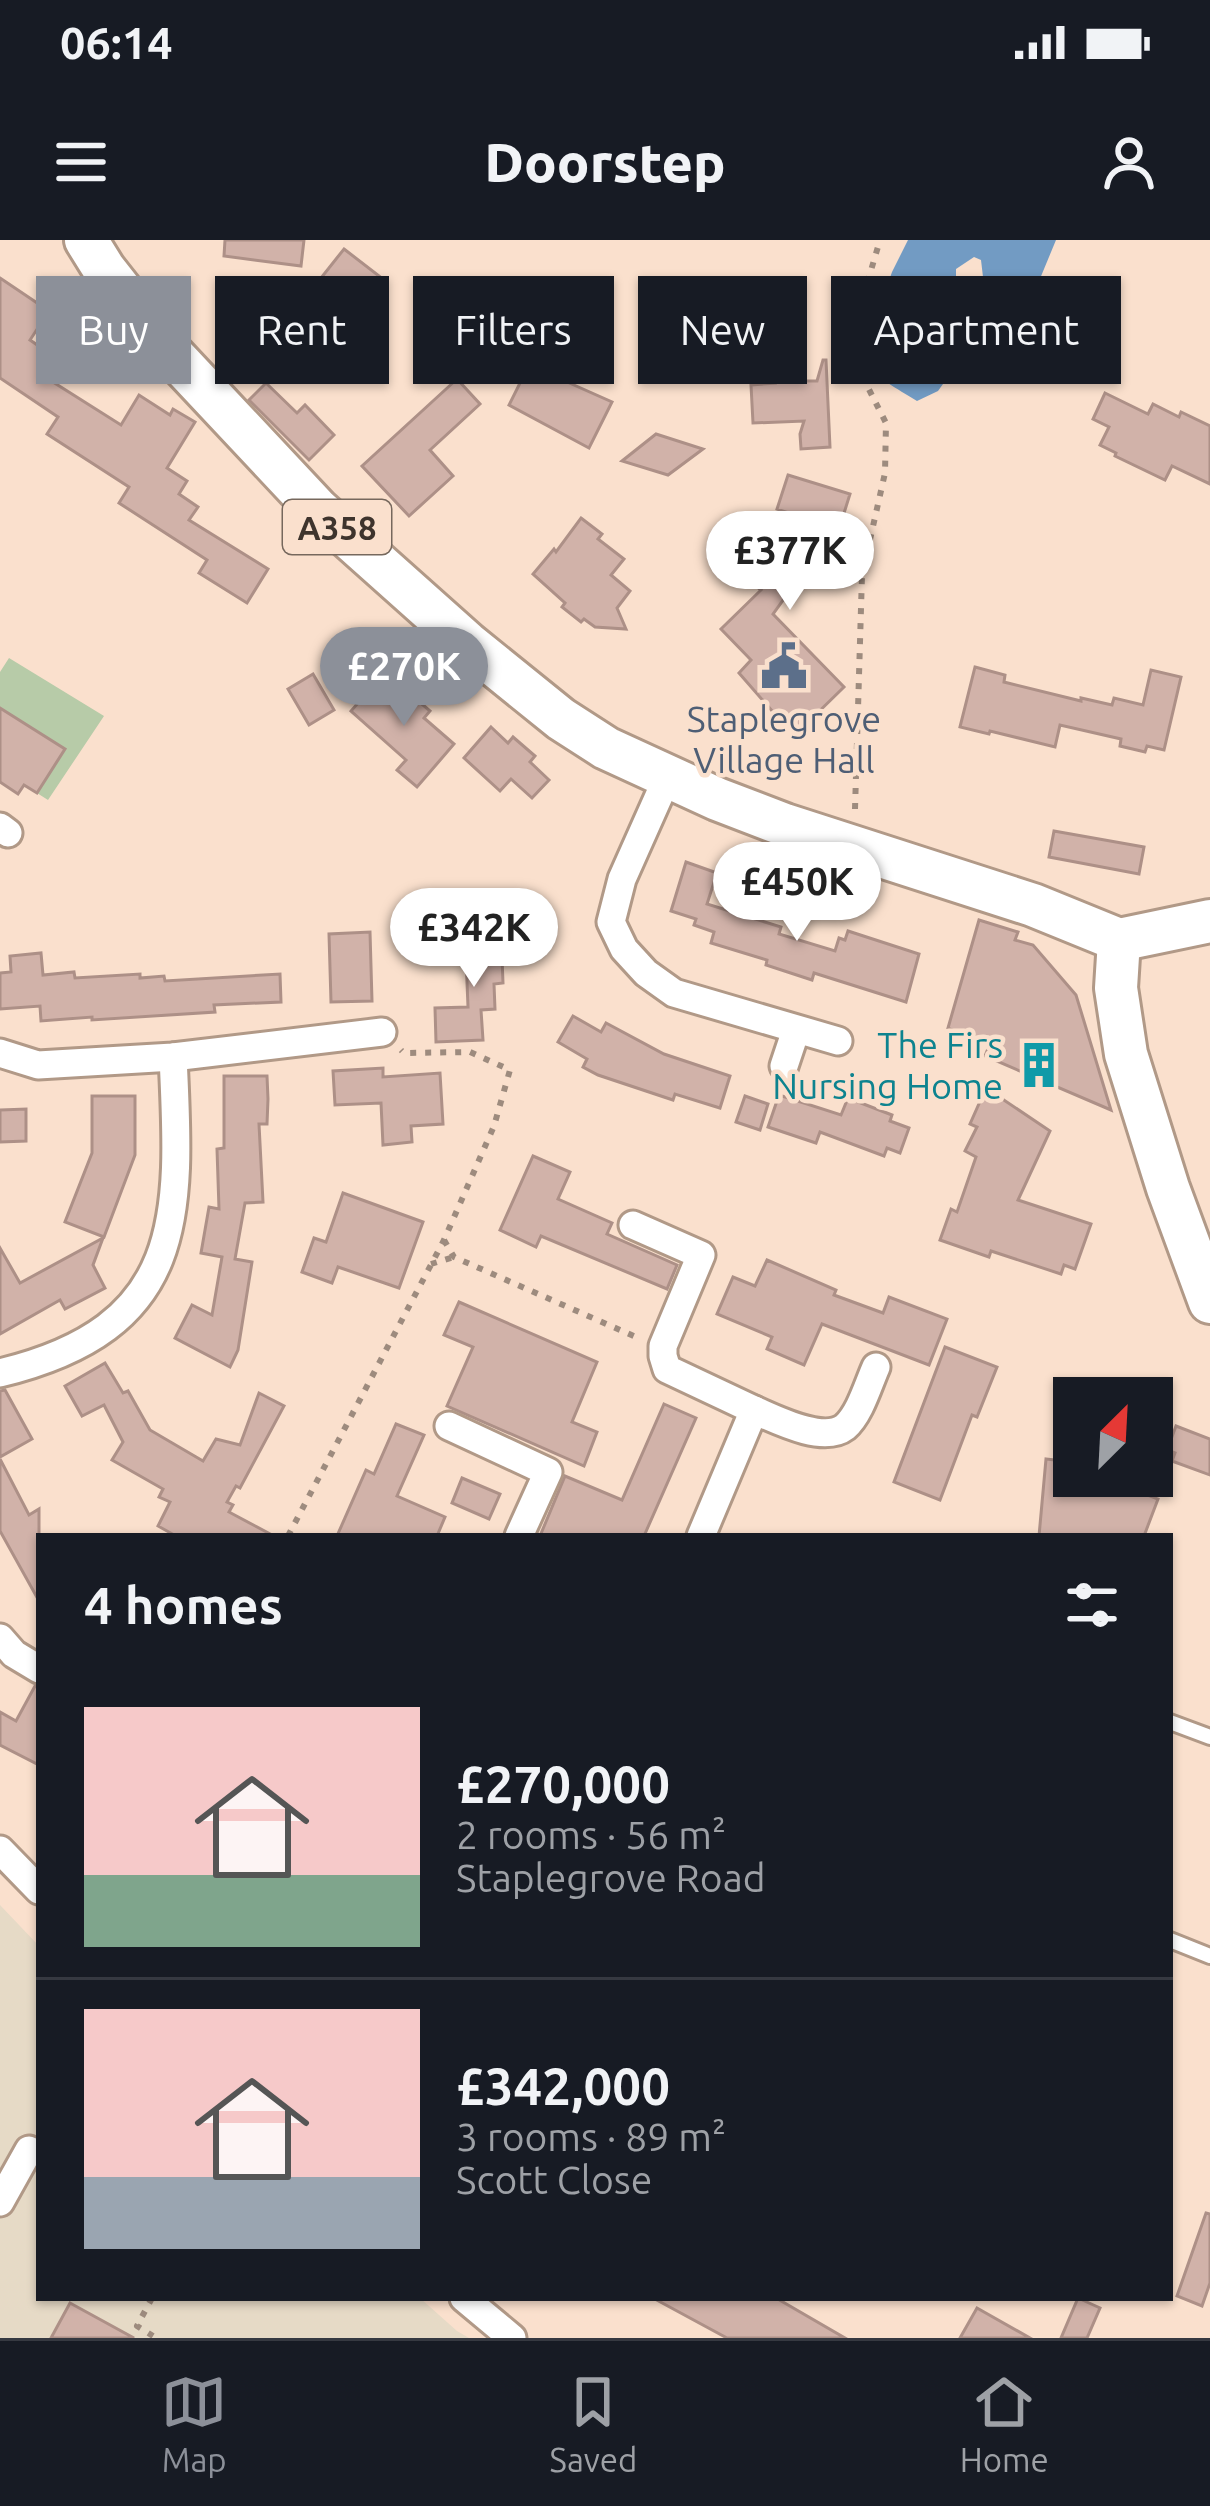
<!DOCTYPE html>
<html lang="en">
<head>
<meta charset="utf-8">
<style>
	:root { --surface:#171b24; --page:#20242c; --text:#f1f3f6; --muted:#9ea1a6; --line:#363941; --accent:#8c9099 }
	body { margin:0; font-family:Ubuntu,sans-serif; background:var(--page); color:var(--text); height:100vh; display:flex; flex-direction:column; font-size:45px; white-space:nowrap }
	* { box-sizing:border-box; margin:0 }
	p { font-size:39px; color:var(--muted) }
	.icon { flex:none; width:66px; height:66px; fill:none; stroke:currentColor; stroke-width:2; stroke-linecap:round; stroke-linejoin:round }
	.map { position:relative; flex:1; overflow:hidden }
	.sheet { position:absolute; left:36px; top:1293px; width:1137px; height:768px; display:flex; flex-direction:column; background:var(--surface); border-radius:0px; box-shadow:0 3px 9px #0004 }
	.sheet>* { flex:none }
	.hud { position:absolute; left:36px; top:36px; width:1140px; height:108px; display:flex; gap:24px }
	.needle { width:78px; rotate:24deg }
	.controls { position:absolute; left:1053px; top:1137px; display:grid; gap:24px }
	.controls a { display:grid; place-items:center; width:120px; height:120px; border-radius:0px; background:var(--surface); box-shadow:0 3px 9px #0004; font-size:60px }
	.price { position:absolute; translate:-50% -102px; padding:0 27px; border-radius:42px; background:#fff; color:#222; font-size:39px; line-height:78px; filter:drop-shadow(0 3px 6px #0008) }
	.price::after { content:''; position:absolute; left:50%; top:72px; width:36px; height:27px; margin-left:-18px; background:inherit; clip-path:polygon(0 0,100% 0,50% 100%) }
	.price.on { background:var(--accent); color:#fff }
	ul { padding:0; list-style:none }
	li { display:flex; align-items:center; gap:36px; height:300px; padding:0 48px }
	li+li { border-top:3px solid var(--line) }
	li span { display:grid; place-items:center; flex:none; width:336px; height:240px; border-radius:0px; color:#555 }
	li>.icon { margin-inline-start:auto }
	span .icon { width:144px; height:144px; fill:#fffc; stroke-width:1 }
	li b { font-size:51px }
	h2 { display:flex; justify-content:space-between; align-items:center; height:144px; padding:0 48px; font-size:51px }
	.tag { padding:0 42px; border-radius:0px; background:var(--surface); box-shadow:0 3px 9px #0004; font-size:42px; line-height:108px }
	.tag.on { background:var(--accent); color:#fff }
	.status { display:flex; justify-content:space-between; align-items:center; height:84px; padding:0 60px; background:var(--surface); direction:ltr }
	.status svg { height:33px; fill:currentColor }
	header { display:flex; justify-content:space-between; align-items:center; height:156px; padding:0 48px; background:var(--surface); font-size:54px; font-weight:800 }
	.tabs { display:flex; justify-content:space-around; align-items:center; height:168px; border-top:3px solid var(--line); background:var(--surface); font-size:33px; color:var(--muted) }
	.tabs a { display:grid; justify-items:center; gap:6px }
	.tabs .on { color:var(--accent) }
	.map>svg:first-child { display:block }
	.commercial { fill:#e6dac6 }
	.green { fill:#b7cba8 }
	.water { fill:#729bc3; fill-rule:evenodd }
	.building { fill:#d1b2a9; stroke:#ad9087; stroke-width:3 }
	.lines { fill:none; stroke-linecap:round; stroke-linejoin:round }
	.lane-casing { stroke:#b19987; stroke-width:20 }
	.street-casing { stroke:#b19987; stroke-width:33 }
	.primary-casing { stroke:#b19987; stroke-width:48 }
	.path { stroke:#9d8b7e; stroke-width:6; stroke-dasharray:6 9; stroke-linecap:butt }
	.lane { stroke:#fff; stroke-width:14 }
	.street { stroke:#fff; stroke-width:27 }
	.primary { stroke:#fff; stroke-width:42 }
	.labels { text-anchor:middle; dominant-baseline:central; stroke-width:9; stroke-linejoin:round; paint-order:stroke }
	.shield { fill:#fae0cd; stroke:#76685d; stroke-width:3 }
	.shield-label { font-size:33px; font-weight:bold; fill:#3e342d }
	.service-label { font-size:36px; fill:#4e5e75; stroke:#fae0cd }
	.culture-label { font-size:36px; fill:#0d838f; stroke:#fae0cd; text-anchor:end }
</style>
</head>
<body>
<div class="status"><b>06:14</b><svg viewBox="0 0 49 12"><path d="M0 12V9h3v3zM5 12V6h3v6zM10 12V3h3v9zM15 12V0h3v12zM26 1h20v11H26zM47 4h2v5h-2z"/></svg></div>
<header><svg class="icon" aria-label="menu" viewBox="0 0 24 24"><path d="M4 6h16M4 12h16M4 18h16"/></svg>Doorstep<svg class="icon" aria-label="person" viewBox="0 0 24 24"><circle cx="12" cy="8" r="4"/><path d="M4 21q1-7 8-7t8 7"/></svg></header>
<div class="map">
<svg width="1210" height="2098" viewBox="0 0 1210 2098">
	<rect width="100%" height="100%" fill="#fae0cd"/>
	<polygon class="commercial" points="0,1665 39,1706 39,2058 420,2058 457,2091 469,2098 0,2098"/>
	<polygon class="green" points="9,418 104,476 48,560 37,553 64,509 0,468 0,432"/>
	<path class="water" d="M908 0H1056L1025 75 981 122 953 130 938 151 917 161C898 149 874 137 862 118L892 32ZM974 17 981 20 983 37 965 51 956 40V29Z"/>
	<g class="building">
		<polygon points="225,0 304,0 301,26 224,16"/>
		<polygon points="344,9 383,39 361,69 321,38"/>
		<polygon points="0,38 49,71 30,100 65,124 53,142 121,185 139,155 170,175 173,169 195,182 167,228 187,241 179,254 198,267 189,280 268,329 247,363 199,333 207,320 119,263 129,247 47,194 58,177 0,138"/>
		<polygon points="823,120 826,120 830,207 801,209 800,194 804,181 753,183 751,145 776,143 781,137 790,136 802,141 817,141"/>
		<polygon points="529,125 612,162 589,208 509,165"/>
		<polygon points="457,139 480,164 430,210 453,236 409,276 362,226"/>
		<polygon points="266,143 297,173 305,165 334,195 309,220 249,160"/>
		<polygon points="1105,153 1148,174 1153,164 1179,177 1181,172 1210,186 1210,244 1172,226 1165,240 1115,216 1116,213 1100,205 1109,187 1093,179"/>
		<polygon points="656,194 703,209 668,235 622,221"/>
		<polygon points="788,235 850,254 829,321 814,317 773,374 844,447 798,492 783,477 780,480 739,433 751,420 721,389 761,350 757,347 774,324 782,330 789,323 801,286 806,279 777,269"/>
		<polygon points="581,278 602,294 598,299 624,319 611,335 630,351 617,368 626,389 595,387 584,379 581,382 562,367 565,363 533,334 554,309 556,312"/>
		<polygon points="975,427 1005,435 1004,442 1081,461 1081,458 1112,465 1114,458 1143,465 1151,430 1181,437 1164,510 1147,506 1145,512 1120,506 1121,499 1060,485 1055,507 990,491 989,494 960,487"/>
		<polygon points="313,434 334,470 309,485 288,449"/>
		<polygon points="379,439 392,451 399,444 430,471 424,478 454,504 417,547 397,530 406,520 351,471"/>
		<polygon points="0,468 65,509 37,553 24,545 18,554 0,542"/>
		<polygon points="491,487 508,503 513,497 535,516 530,522 549,540 532,558 511,539 500,551 464,518"/>
		<polygon points="1054,591 1144,607 1139,634 1049,617"/>
		<polygon points="686,622 717,633 707,664 781,687 779,694 835,711 839,698 845,700 848,691 919,714 906,762 814,733 812,740 766,725 767,720 711,703 714,692 694,685 696,679 671,671"/>
		<polygon points="979,680 1018,692 1015,700 1033,705 1076,755 1111,870 985,816 989,806 948,788"/>
		<polygon points="370,692 372,761 331,762 329,694"/>
		<polygon points="501,692 503,743 494,744 495,769 481,770 483,800 436,802 435,768 468,767 465,693"/>
		<polygon points="41,713 43,735 74,732 75,738 140,734 140,738 164,736 165,741 280,734 281,762 214,765 215,772 92,780 92,777 41,781 40,766 0,769 0,733 11,732 10,716"/>
		<polygon points="573,776 601,792 606,783 664,814 730,836 720,868 675,854 673,860 598,835 583,827 587,819 558,802"/>
		<polygon points="383,828 383,837 440,833 443,884 411,886 412,902 383,905 381,863 335,865 333,831"/>
		<polygon points="224,836 267,836 268,859 267,884 259,884 263,962 245,963 235,1019 252,1022 238,1110 230,1127 175,1098 192,1065 212,1075 222,1017 201,1013 209,967 219,969 217,909 224,908"/>
		<polygon points="986,848 1050,891 1018,960 1091,984 1075,1029 1064,1025 1061,1034 991,1011 989,1017 940,1000 951,969 957,972 976,917 965,911 977,887 970,884"/>
		<polygon points="779,855 841,875 848,858 892,875 890,881 909,888 900,913 887,908 884,916 820,892 816,903 768,887"/>
		<polygon points="92,856 135,856 135,915 104,997 65,982 92,913"/>
		<polygon points="745,856 768,864 760,890 736,882"/>
		<polygon points="26,869 26,901 0,902 0,870"/>
		<polygon points="533,916 570,932 558,959 612,983 607,994 677,1025 667,1049 541,996 536,1007 500,990"/>
		<polygon points="343,953 423,982 399,1048 338,1027 332,1043 302,1032 314,998 326,1002"/>
		<polygon points="103,998 93,1025 105,1048 65,1069 60,1060 0,1094 0,1008 20,1043"/>
		<polygon points="767,1020 836,1050 834,1055 883,1073 889,1057 947,1079 929,1125 822,1084 804,1125 767,1109 772,1097 717,1074 733,1037 755,1046"/>
		<polygon points="459,1062 597,1122 572,1182 597,1192 584,1226 447,1166 473,1107 444,1095"/>
		<polygon points="945,1107 997,1127 977,1177 972,1175 940,1260 894,1242"/>
		<polygon points="105,1123 123,1153 128,1151 150,1190 203,1221 216,1199 240,1205 259,1153 284,1166 240,1248 236,1246 227,1262 233,1265 229,1272 274,1296 176,1296 158,1286 170,1262 159,1257 163,1249 112,1220 123,1202 104,1165 82,1176 65,1146"/>
		<polygon points="5,1150 32,1199 0,1217 0,1151"/>
		<polygon points="664,1164 696,1178 644,1296 540,1296 565,1236 622,1260"/>
		<polygon points="396,1184 424,1195 397,1256 445,1277 437,1296 337,1296 366,1230 374,1234"/>
		<polygon points="1176,1186 1210,1199 1210,1235 1172,1221 1175,1213 1167,1210"/>
		<polygon points="0,1219 29,1275 39,1269 39,1361 0,1291"/>
		<polygon points="1046,1219 1074,1222 1074,1236 1104,1238 1158,1259 1144,1296 1039,1296"/>
		<polygon points="462,1238 500,1254 489,1279 452,1263"/>
		<polygon points="35,1446 39,1447 39,1525 0,1505 0,1472 16,1481"/>
		<polygon points="1206,1973 1210,1974 1210,2043 1202,2066 1177,2056"/>
		<polygon points="653,2058 776,2058 845,2098 727,2098"/>
		<polygon points="1078,2058 1100,2068 1087,2098 1061,2098"/>
		<polygon points="70,2063 134,2098 51,2098"/>
		<polygon points="977,2068 1030,2098 960,2098"/>
	</g>
	<g class="lines">
		<defs>
			<g id="lane">
				<polyline points="1170,1482 1210,1497"/>
				<polyline points="1170,1700 1210,1716"/>
			</g>
			<g id="street">
				<polyline points="667,538 622,639 611,682 624,709 646,733 674,753 838,801"/>
				<polyline points="0,587 8,593"/>
				<polyline points="0,813 38,825 173,817 382,792"/>
				<polyline points="784,826 796,790"/>
				<polyline points="633,985 701,1015 663,1106 663,1116 667,1129 754,1170 701,1296"/>
				<path d="M0 1133C186 1088 181 978 173 817"/>
				<path d="M754 1170C775 1179 823 1204 845 1187 860 1174 868 1145 876 1127"/>
				<polyline points="449,1186 548,1232 519,1296"/>
				<polyline points="0,1398 14,1414 39,1429"/>
				<polyline points="0,1610 39,1650"/>
				<polyline points="0,1962 29,1910"/>
				<polyline points="464,2058 512,2098"/>
			</g>
			<g id="primary">
				<polyline points="86,0 104,29 167,109 318,270 467,403 561,479 606,508 717,559 785,585 1033,665 1119,700"/>
				<polyline points="1119,700 1116,748 1126,814 1168,948 1210,1062"/>
				<polyline points="1119,700 1210,681"/>
			</g>
		</defs>
		<use href="#lane" class="lane-casing"/>
		<use href="#street" class="street-casing"/>
		<use href="#primary" class="primary-casing"/>
		<g class="path">
			<polyline points="855,569 862,335 885,233 886,183 853,118 850,101 880,0"/>
			<polyline points="444,1000 454,1017 636,1097"/>
			<polyline points="431,1024 454,1017"/>
			<polyline points="288,1296 444,1000 494,886 510,830 470,812 404,813 401,810"/>
			<polyline points="152,2058 137,2086 153,2096"/>
		</g>
		<use href="#lane" class="lane"/>
		<use href="#street" class="street"/>
		<use href="#primary" class="primary"/>
	</g>
	<defs>
		<symbol id="civic-bare" viewBox="-9 -9 18 18"><path d="M-.6-6.5H3V-4.5H.6V-3L4-1V1h2V6H-6V1h2V-1L-.6-3ZM-1.2 2.5V6h2.4V2.5Z" fill="#5c6f8a" stroke="#fae0cd" stroke-width="2.5" paint-order="stroke"/></symbol>
		<symbol id="building-bare" viewBox="-9 -9 18 18"><path d="M-4-6H4V6H1V3H-1V6H-4ZM-2.5-4.3h1.7v1.8h-1.7ZM.8-4.3h1.7v1.8H.8ZM-2.5-1h1.7V.8h-1.7ZM.8-1h1.7V.8H.8Z" fill="#0f9aa8" stroke="#fae0cd" stroke-width="2.5" paint-order="stroke"/></symbol>
	</defs>
	<g fill-rule="evenodd">
		<use href="#civic-bare" x="751" y="393" width="66" height="66"/>
		<use href="#building-bare" x="1006" y="792" width="66" height="66"/>
	</g>
	<g class="labels">
		<rect class="shield" x="283" y="260" width="108" height="54" rx="9"/>
		<g class="shield-label">
			<text x="337" y="287">A358</text>
		</g>
		<g class="service-label">
			<text x="784" y="478">Staplegrove<tspan x="784" dy="41">Village Hall</tspan></text>
		</g>
		<g class="culture-label">
			<text x="1003" y="804">The Firs<tspan x="1003" dy="41">Nursing Home</tspan></text>
		</g>
	</g>
</svg>
<div class="controls">
<a><svg class="needle" viewBox="-14 -14 28 28"><path d="M0-13l5 13h-10z" fill="#e53935"/><path d="M0 13l5-13h-10z" fill="#9ea1a6"/></svg></a>
</div>
<b class="price" style="left:790px;top:373px">£377K</b>
<b class="price on" style="left:404px;top:489px">£270K</b>
<b class="price" style="left:797px;top:704px">£450K</b>
<b class="price" style="left:474px;top:750px">£342K</b>
<div class="hud">
<a class="tag on">Buy</a>
<a class="tag">Rent</a>
<a class="tag">Filters</a>
<a class="tag">New</a>
<a class="tag">Apartment</a>
</div>
<section class="sheet">
<h2>4 homes<svg class="icon" aria-label="filters" viewBox="0 0 24 24"><path d="M4 7h16M4 17h16"/><circle cx="9" cy="7" r="2"/><circle cx="15" cy="17" r="2"/></svg></h2>
<ul>
<li><span style="background:linear-gradient(#f6c9c9 70%,#7fa58c 0)"><svg class="icon" aria-label="home" viewBox="0 0 24 24"><path d="M3 11l9-7 9 7M6 9v11h12V9"/></svg></span><div><b>£270,000</b><p>2 rooms · 56 m²</p><p>Staplegrove Road</p></div></li>
<li><span style="background:linear-gradient(#f6c9c9 70%,#9aa5b1 0)"><svg class="icon" aria-label="home" viewBox="0 0 24 24"><path d="M3 11l9-7 9 7M6 9v11h12V9"/></svg></span><div><b>£342,000</b><p>3 rooms · 89 m²</p><p>Scott Close</p></div></li>
</ul>
</section>
</div>
<nav class="tabs">
<a class="on"><svg class="icon" aria-label="map" viewBox="0 0 24 24"><path d="M3 6l6-2 6 2 6-2v14l-6 2-6-2-6 2zM9 4v14M15 6v14"/></svg>Map</a>
<a><svg class="icon" aria-label="saved" viewBox="0 0 24 24"><path d="M7 4h10v16l-5-4-5 4z"/></svg>Saved</a>
<a><svg class="icon" aria-label="home" viewBox="0 0 24 24"><path d="M3 11l9-7 9 7M6 9v11h12V9"/></svg>Home</a>
</nav>
</body>
</html>
